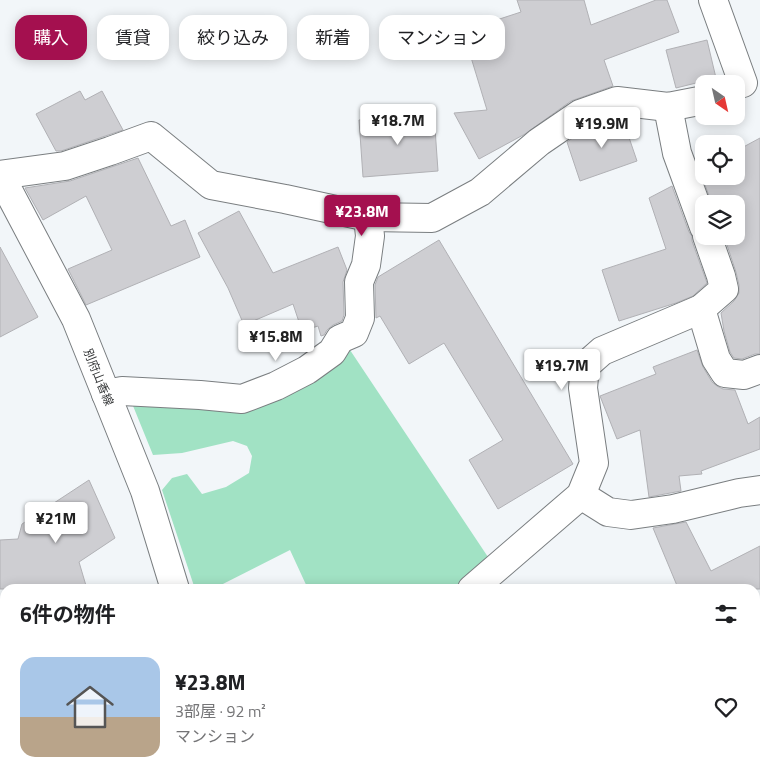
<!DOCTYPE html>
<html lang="ja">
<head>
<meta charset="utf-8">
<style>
	:root { --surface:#fff; --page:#f2f2f2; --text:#202124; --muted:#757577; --line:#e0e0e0; --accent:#a4104f }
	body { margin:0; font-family:"Titillium Web","Noto Sans JP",sans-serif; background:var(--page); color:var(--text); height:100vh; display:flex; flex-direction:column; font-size:19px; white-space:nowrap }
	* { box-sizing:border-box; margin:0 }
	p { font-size:16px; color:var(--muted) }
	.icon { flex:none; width:28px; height:28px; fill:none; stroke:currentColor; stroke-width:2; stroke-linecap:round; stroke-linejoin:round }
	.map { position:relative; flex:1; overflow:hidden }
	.side { position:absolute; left:0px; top:584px; width:760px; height:196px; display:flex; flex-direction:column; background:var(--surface); border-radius:15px 15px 0 0; box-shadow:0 2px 12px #0003 }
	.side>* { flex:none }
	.top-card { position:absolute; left:15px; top:15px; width:500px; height:45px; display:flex; gap:10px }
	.needle { width:32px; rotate:146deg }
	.fabs { position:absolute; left:695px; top:75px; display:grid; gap:10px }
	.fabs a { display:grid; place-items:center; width:50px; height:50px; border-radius:10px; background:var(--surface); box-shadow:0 2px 12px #0003; font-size:25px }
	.price { position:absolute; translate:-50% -42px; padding:0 11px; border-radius:5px; background:#fff; color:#222; font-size:16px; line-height:32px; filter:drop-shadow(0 1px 2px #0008) }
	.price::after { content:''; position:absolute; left:50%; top:30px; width:15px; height:11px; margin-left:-8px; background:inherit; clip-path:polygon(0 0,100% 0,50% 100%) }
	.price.active { background:var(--accent); color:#fff }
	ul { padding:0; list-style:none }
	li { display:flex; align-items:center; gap:15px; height:125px; padding:0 20px }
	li+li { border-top:1px solid var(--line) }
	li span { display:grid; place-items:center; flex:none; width:140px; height:100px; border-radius:15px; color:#555 }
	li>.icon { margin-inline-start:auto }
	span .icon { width:60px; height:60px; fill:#fffc; stroke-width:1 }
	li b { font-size:21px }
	h2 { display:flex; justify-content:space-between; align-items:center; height:60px; padding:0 20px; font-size:21px }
	.chip { padding:0 18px; border-radius:15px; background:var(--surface); box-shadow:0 2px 12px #0003; font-size:18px; line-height:45px }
	.chip.active { background:var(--accent); color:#fff }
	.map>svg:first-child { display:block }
	.green { fill:#a1e2c4 }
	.building { fill:#ceced2; stroke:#b1b1b5 }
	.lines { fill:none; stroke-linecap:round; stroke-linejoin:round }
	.street-casing { stroke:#7a7e80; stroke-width:30 }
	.secondary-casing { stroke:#7a7e80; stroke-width:30 }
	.street { stroke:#fff; stroke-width:28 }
	.secondary { stroke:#fff; stroke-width:28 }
	.labels { text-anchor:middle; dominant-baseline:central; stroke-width:4; stroke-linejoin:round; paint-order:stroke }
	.street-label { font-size:12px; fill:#353738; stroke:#fff }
</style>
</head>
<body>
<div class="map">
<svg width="760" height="779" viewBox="0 0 760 779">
	<rect width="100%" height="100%" fill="#f2f6f9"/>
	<polygon class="green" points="346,344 492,563 457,589 308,589 290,550 213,589 195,589 162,490 172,478 187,474 202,494 226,487 249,473 252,456 247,446 233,441 182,453 153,455 129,396 252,406"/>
	<g class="building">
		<polygon points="517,0 584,0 591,25 656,0 667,0 679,32 604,60 613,86 571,101 525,134 479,159 454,113 487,110 463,31 521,12"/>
		<polygon points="707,40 716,78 676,88 666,50"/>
		<polygon points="80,91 85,100 102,91 123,130 61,151 56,151 36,114"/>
		<polygon points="434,114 438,171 363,177 359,120"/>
		<polygon points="619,117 622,117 637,161 580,181 567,142 587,128"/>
		<polygon points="760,138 760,354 755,354 742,359 734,358 730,352 724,331 721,313 734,301 739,293 739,285 736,272 724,236 736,236 736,204 712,204 700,171 704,169 704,176 736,176 736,151"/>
		<polygon points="138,158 171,226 185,220 200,257 86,305 68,269 112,250 86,196 43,220 25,188 70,181"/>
		<polygon points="672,186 689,232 692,236 692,241 707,283 693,296 676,303 619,321 602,270 666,249 649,198"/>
		<polygon points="239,211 273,273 338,247 347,270 343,282 344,315 342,321 333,325 327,330 324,335 321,336 318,326 302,331 293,304 244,325 228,288 198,233"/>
		<polygon points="439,240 573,464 498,509 469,460 503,440 444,343 409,364 380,316 376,318 375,285 378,277"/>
		<polygon points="0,247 38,317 0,337"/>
		<polygon points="697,350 703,367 712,382 717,386 723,389 735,390 748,424 760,417 760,449 701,471 702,474 679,476 681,491 649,497 640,430 617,439 600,396 656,374 653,367"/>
		<polygon points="89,480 115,538 79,562 87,589 0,589 0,540 18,539 22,524"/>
		<polygon points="686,522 711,571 760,546 760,589 675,589 678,588 653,528"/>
	</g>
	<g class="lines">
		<defs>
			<g id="street">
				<polyline points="713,0 743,83"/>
				<polyline points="668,107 677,153 704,227"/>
				<polyline points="0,175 65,166 110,151 151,136 211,185 285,199 368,217 432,218 480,192 539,142 580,114 617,101 668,107 704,100"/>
				<polyline points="701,309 716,359 725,373 744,375 760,369"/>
				<polyline points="106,394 122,391 200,395 242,399 276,386 307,370 332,352 340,339 354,333 360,318 359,282 366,265 370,236 368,217"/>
				<polyline points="581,495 608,512 631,515 673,509 739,493 760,490"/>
				<polyline points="472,589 581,495 594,463 583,388 585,366 602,351 701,309 724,289 721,276 707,236"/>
				<polyline points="755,708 760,706"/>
				<polyline points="253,779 257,775"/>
				<polyline points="684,779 687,775"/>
			</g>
			<g id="secondary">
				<polyline points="0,175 76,319 145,491 175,589"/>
				<polyline points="231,775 233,779"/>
			</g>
		</defs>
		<use href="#street" class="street-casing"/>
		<use href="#secondary" class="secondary-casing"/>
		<use href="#street" class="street"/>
		<use href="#secondary" class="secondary"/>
	</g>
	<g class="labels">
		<g class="street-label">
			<text transform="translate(99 377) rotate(68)">別府山香線</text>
		</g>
	</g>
</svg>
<div class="fabs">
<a><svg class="needle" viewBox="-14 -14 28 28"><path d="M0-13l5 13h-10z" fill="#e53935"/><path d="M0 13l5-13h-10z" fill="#757577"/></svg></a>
<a><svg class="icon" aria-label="locate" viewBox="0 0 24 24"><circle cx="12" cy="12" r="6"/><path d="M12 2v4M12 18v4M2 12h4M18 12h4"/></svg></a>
<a><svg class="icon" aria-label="layers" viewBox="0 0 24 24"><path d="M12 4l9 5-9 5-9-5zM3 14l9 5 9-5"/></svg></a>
</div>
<b class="price" style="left:398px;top:146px">¥18.7M</b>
<b class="price" style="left:602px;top:149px">¥19.9M</b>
<b class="price active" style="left:362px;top:237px">¥23.8M</b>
<b class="price" style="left:276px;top:362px">¥15.8M</b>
<b class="price" style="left:562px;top:391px">¥19.7M</b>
<b class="price" style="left:56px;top:544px">¥21M</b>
<div class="top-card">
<a class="chip active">購入</a>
<a class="chip">賃貸</a>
<a class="chip">絞り込み</a>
<a class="chip">新着</a>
<a class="chip">マンション</a>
</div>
<section class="side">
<h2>6件の物件<svg class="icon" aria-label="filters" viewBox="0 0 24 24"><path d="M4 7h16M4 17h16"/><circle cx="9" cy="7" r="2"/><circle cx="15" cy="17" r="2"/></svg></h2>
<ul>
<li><span style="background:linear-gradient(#a9c7e8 60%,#b9a48a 0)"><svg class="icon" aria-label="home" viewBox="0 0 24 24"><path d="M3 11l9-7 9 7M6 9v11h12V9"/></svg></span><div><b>¥23.8M</b><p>3部屋 · 92 m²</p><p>マンション</p></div><svg class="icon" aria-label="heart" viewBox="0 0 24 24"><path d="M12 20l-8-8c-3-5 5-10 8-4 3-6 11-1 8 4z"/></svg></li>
</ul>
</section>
</div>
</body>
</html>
